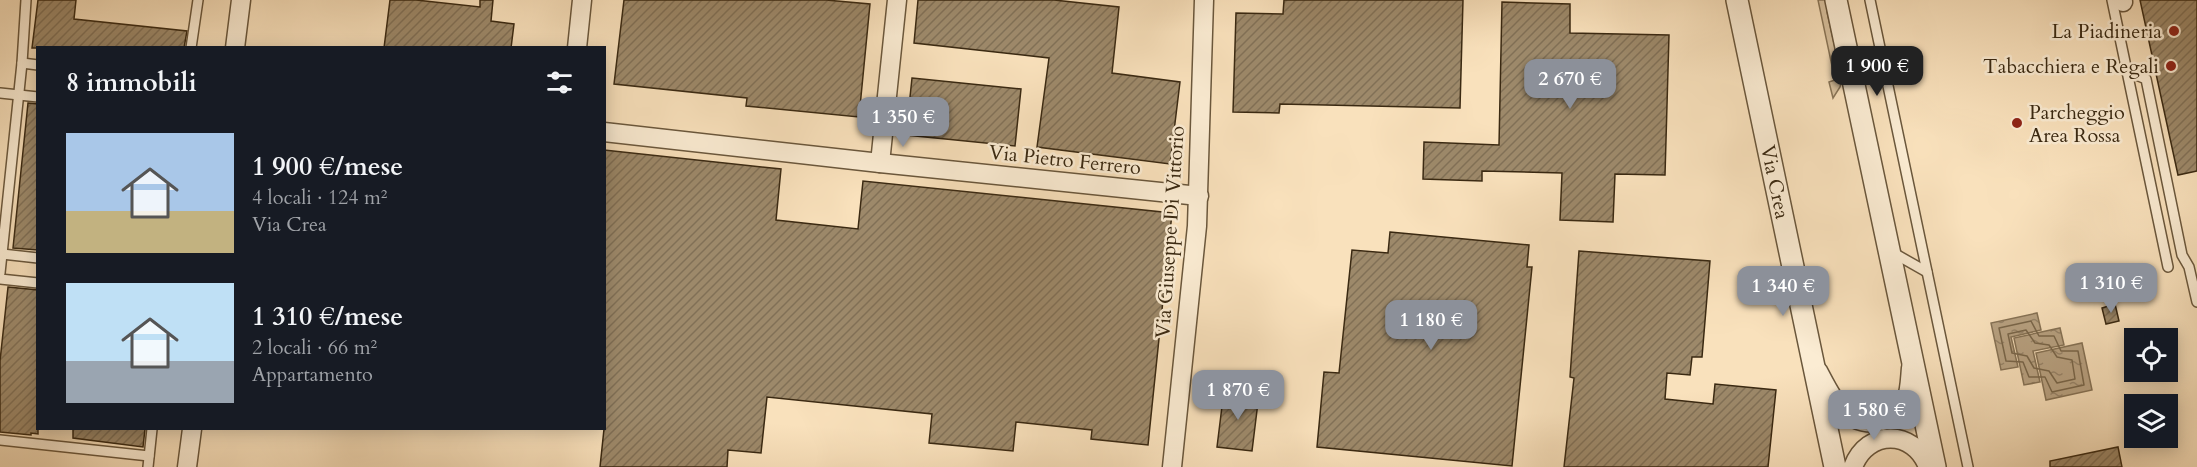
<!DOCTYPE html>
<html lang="it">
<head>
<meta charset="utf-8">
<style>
	:root { --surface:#171b24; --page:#20242c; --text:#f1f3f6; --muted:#9ea1a6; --accent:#8c9099 }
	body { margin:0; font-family:Cardo,serif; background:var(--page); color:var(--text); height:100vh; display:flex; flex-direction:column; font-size:22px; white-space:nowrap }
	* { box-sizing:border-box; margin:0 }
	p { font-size:20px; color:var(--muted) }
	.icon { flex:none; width:33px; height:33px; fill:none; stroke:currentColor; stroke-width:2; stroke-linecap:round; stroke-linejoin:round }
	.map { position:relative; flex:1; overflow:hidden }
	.side { position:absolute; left:36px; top:46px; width:570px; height:384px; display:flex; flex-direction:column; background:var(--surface); border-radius:0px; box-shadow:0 3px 15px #0003 }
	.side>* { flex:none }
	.tools { position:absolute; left:2124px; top:328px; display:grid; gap:12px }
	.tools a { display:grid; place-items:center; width:54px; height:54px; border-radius:0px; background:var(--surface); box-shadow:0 3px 15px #0003; font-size:30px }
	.price { position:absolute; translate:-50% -51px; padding:0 14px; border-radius:12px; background:var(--accent); color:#fff; font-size:20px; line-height:39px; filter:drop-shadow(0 2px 3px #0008) }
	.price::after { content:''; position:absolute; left:50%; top:36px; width:18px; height:14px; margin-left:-9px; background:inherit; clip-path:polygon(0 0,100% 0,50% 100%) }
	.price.current { background:#222; color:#fff }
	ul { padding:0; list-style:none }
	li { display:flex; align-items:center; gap:18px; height:150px; padding:0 30px }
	li span { display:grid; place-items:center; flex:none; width:168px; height:120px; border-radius:0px; color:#555 }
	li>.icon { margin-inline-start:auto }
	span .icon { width:72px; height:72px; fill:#fffc; stroke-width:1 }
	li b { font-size:26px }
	h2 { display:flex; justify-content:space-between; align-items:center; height:72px; padding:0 30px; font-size:26px }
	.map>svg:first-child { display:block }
	.grass { fill:#d9c29f; stroke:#8a7658; stroke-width:1.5 }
	.water { fill:url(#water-ripples); stroke:#867255; stroke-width:1.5 }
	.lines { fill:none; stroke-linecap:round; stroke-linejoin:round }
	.shore { stroke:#79664a; stroke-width:1.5 }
	.building { fill:url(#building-hatch); stroke:#3a2912; stroke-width:1.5 }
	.service-casing { stroke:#6a573c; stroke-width:12 }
	.minor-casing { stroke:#6a573c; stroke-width:21 }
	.tertiary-casing { stroke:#6a573c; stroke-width:24 }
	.service { stroke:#fbecd3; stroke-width:9 }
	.minor { stroke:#fbecd3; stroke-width:18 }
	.tertiary { stroke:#fbecd3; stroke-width:21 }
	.poi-dot { fill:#8f2418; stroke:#fbecd3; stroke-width:2 }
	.labels { text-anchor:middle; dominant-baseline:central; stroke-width:5; stroke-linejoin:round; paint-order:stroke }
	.poi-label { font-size:20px; fill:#3a2912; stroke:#fbecd3; text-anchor:end }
	.street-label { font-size:20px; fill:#3a2912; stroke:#fbecd3 }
</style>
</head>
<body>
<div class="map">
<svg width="2197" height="467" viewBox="0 0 2197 467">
	<defs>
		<pattern id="water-ripples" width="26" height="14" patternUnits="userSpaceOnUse" patternTransform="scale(1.5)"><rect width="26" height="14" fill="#b8a282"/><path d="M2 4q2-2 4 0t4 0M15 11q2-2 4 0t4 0" fill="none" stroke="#978469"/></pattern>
		<pattern id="building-hatch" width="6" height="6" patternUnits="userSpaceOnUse" patternTransform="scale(1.5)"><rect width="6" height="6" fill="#9d896a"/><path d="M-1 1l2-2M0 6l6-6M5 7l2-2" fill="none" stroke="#817056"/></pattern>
	</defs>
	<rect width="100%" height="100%" fill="#f9e1bc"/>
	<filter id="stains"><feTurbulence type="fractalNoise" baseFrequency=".00333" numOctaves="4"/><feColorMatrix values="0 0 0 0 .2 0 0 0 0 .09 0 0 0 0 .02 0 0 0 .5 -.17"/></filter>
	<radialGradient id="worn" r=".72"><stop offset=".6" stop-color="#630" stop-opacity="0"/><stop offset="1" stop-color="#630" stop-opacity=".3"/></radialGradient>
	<polygon class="grass" points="1818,0 1829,0 1827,12 1842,79 1840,87 1833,98 1829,82 1835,80"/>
	<g class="water">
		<polygon points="2037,313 2041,330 2011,337 2018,367 2001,370 1991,323"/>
		<polygon points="2060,328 2064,345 2033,351 2040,382 2024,385 2014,338"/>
		<polygon points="2082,343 2092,390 2046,400 2036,353"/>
	</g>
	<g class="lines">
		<g class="shore">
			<polygon points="2031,321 2039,336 2054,336 2061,351 2078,351 2084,385 2052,392 2045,377 2029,377 2023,362 2006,361 1999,328"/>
			<polygon points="2026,330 2035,343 2049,345 2057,357 2072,360 2075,379 2057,383 2049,371 2034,368 2027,356 2012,353 2008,334"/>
		</g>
	</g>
	<g class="building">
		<polygon points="38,0 76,0 74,19 187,31 184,48 32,48"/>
		<polygon points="390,0 416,0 480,7 480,0 493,0 491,21 514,24 511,48 384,48"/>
		<polygon points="624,0 826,0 870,4 859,117 746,106 747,98 614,84"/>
		<polygon points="918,0 1054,0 1119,7 1112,73 1180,82 1170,164 1037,147 1049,58 914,43"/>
		<polygon points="1284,0 1463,0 1460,108 1280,104 1279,113 1233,112 1236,13 1283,14"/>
		<polygon points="2140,0 2197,0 2197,171 2178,175"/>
		<polygon points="1502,2 1570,4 1570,33 1669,35 1665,175 1615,174 1613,222 1560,220 1562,173 1482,171 1482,181 1423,179 1424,142 1499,145"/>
		<polygon points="912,78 1021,89 1015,146 906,135"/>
		<polygon points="28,103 38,104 38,250 13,248"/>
		<polygon points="604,150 781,169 776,220 858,229 863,181 1172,213 1148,445 1091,439 1092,430 1016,422 1013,451 929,443 932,414 767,397 761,453 728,450 727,467 600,467 604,429"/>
		<polygon points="1390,232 1529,245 1527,267 1532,267 1512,466 1317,447 1324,372 1339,373 1352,250 1388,253"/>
		<polygon points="1579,251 1710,261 1702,357 1692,357 1690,375 1667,373 1665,399 1713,404 1715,384 1776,390 1768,467 1564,467 1574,378 1570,377"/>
		<polygon points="8,287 38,290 38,434 31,433 31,435 0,432 0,361"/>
		<polygon points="2115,304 2119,321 2106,324 2102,308"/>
		<polygon points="1224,390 1259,394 1252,451 1217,447"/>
		<polygon points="73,429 145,429 143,447 73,438"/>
		<polygon points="2118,447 2122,467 2050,467 2050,461"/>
	</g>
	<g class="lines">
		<defs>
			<g id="service">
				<polyline points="1870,0 1968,467"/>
				<polyline points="2112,0 2168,267"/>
				<polyline points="191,48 198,0"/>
				<polyline points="22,63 38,65"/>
				<polyline points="2127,71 2146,79 2182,255 2189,267 2197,302"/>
				<polyline points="0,93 38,97"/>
				<polyline points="1890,251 1927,272"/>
				<polyline points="2,254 38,258"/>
				<polyline points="0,273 22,63 26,0"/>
				<polyline points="0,279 38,283"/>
				<polyline points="0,440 149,456"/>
				<polyline points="148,467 152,429"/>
			</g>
			<g id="minor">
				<polyline points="2122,0 2123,2"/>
				<polyline points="235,48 241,0"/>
				<polyline points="577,48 582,0"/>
				<polyline points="604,132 880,163 1199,196"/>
				<polyline points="880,163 897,0"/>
				<path d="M1818 371C1826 386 1834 403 1847 414 1866 429 1896 424 1906 400 1910 391 1910 378 1911 368"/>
				<polyline points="187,467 192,429"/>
				<polyline points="1172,467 1197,226 1204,0"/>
				<path d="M1853 467C1867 429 1914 429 1928 467"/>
			</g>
			<g id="tertiary">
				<polyline points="1737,0 1835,467"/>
				<polyline points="1836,0 1935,467"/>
			</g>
		</defs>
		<use href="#service" class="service-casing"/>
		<use href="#minor" class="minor-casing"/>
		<use href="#tertiary" class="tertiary-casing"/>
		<use href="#service" class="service"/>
		<use href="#minor" class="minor"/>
		<use href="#tertiary" class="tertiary"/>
	</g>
	<g class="poi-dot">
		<circle cx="2174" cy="31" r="6"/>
		<circle cx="2171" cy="66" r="6"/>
		<circle cx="2017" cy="123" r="6"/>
	</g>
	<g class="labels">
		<g class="poi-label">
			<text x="2162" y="31">La Piadineria</text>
			<text x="2159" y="66">Tabacchiera e Regali</text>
			<text x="2029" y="112" text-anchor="start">Parcheggio<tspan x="2029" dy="23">Area Rossa</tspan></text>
		</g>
		<g class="street-label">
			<text transform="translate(1065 160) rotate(6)">Via Pietro Ferrero</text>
			<text transform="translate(1775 182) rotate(78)">Via Crea</text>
			<text transform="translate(1170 232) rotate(-86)">Via Giuseppe Di Vittorio</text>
		</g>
	</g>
	<rect width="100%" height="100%" filter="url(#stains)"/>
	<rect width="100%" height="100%" fill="url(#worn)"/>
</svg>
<div class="tools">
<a><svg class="icon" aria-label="locate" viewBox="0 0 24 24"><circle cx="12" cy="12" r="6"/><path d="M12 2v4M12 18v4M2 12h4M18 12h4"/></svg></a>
<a><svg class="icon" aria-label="layers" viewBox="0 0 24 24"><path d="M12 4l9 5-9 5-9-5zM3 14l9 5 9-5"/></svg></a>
</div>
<b class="price current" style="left:1877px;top:97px">1 900 €</b>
<b class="price" style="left:1570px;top:110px">2 670 €</b>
<b class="price" style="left:903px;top:148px">1 350 €</b>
<b class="price" style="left:2111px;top:314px">1 310 €</b>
<b class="price" style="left:1783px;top:317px">1 340 €</b>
<b class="price" style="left:1431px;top:351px">1 180 €</b>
<b class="price" style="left:1238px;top:421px">1 870 €</b>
<b class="price" style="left:1874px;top:441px">1 580 €</b>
<section class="side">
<h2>8 immobili<svg class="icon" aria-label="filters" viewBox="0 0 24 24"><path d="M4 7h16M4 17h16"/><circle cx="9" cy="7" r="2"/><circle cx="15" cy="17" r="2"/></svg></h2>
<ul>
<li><span style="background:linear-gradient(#a9c7e8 65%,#c2b280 0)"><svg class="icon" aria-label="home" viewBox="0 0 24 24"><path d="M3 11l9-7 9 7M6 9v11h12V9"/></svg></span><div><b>1 900 €/mese</b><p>4 locali · 124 m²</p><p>Via Crea</p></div></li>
<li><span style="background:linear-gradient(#bfe0f5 65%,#9aa5b1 0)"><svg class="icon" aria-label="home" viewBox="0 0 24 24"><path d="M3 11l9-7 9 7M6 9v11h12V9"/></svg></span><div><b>1 310 €/mese</b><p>2 locali · 66 m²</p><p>Appartamento</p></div></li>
</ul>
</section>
</div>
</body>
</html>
